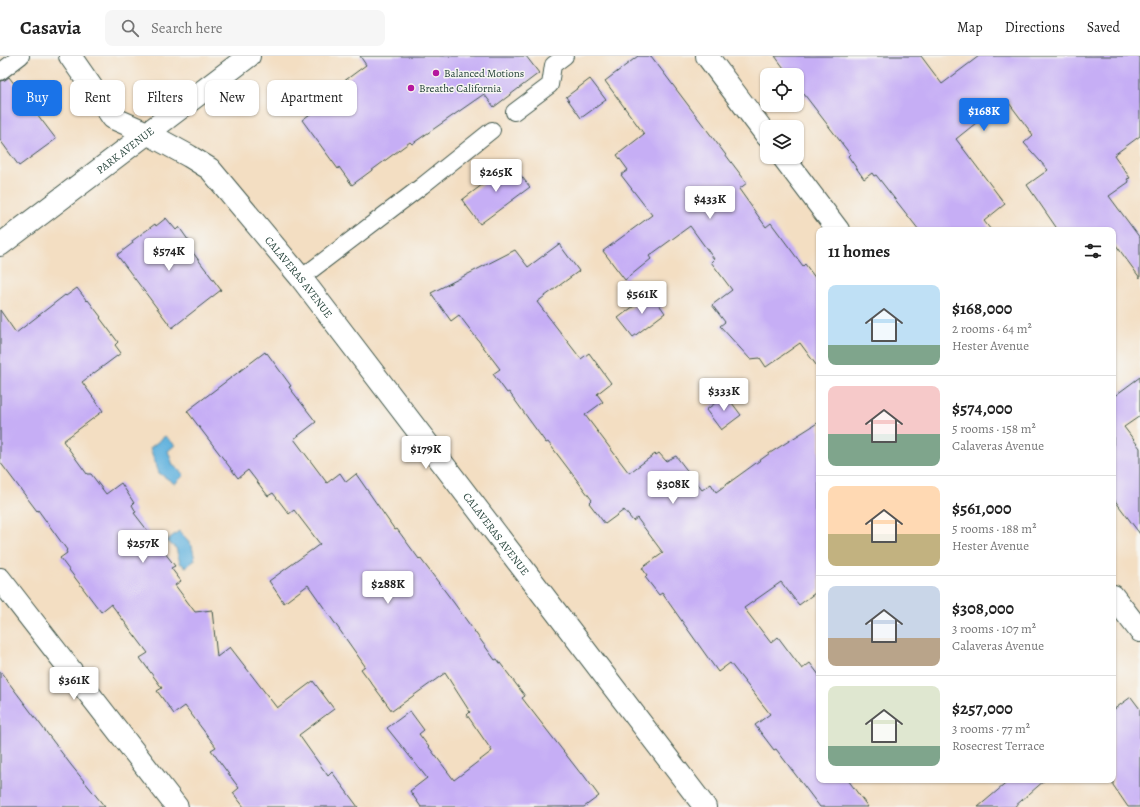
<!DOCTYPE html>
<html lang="en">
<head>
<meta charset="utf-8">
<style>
	:root { --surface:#fff; --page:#f6f6f6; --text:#222; --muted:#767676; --line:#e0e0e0; --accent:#1a73e8 }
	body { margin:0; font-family:Alegreya,serif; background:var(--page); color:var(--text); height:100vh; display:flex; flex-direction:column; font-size:15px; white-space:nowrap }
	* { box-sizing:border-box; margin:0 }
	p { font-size:13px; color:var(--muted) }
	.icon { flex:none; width:22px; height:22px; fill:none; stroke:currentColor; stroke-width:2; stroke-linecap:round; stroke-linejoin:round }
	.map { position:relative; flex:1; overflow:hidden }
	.side { position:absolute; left:816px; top:171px; width:300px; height:556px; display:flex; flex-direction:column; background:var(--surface); border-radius:8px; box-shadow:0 1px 3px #0004 }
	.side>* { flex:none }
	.hud { position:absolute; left:12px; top:24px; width:380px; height:36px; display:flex; gap:8px }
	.fabs { position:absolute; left:760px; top:12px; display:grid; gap:8px }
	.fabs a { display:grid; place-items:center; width:44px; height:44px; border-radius:8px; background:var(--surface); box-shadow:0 1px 3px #0004; font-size:20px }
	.price { position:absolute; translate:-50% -34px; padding:0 9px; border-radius:4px; background:#fff; color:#222; font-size:13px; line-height:26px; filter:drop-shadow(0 1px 2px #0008) }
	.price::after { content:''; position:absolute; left:50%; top:24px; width:12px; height:9px; margin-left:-6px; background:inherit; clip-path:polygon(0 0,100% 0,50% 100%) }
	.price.selected { background:var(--accent); color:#fff }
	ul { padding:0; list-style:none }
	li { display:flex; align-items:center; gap:12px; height:100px; padding:0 12px }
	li+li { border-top:1px solid var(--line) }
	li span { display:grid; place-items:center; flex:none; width:112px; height:80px; border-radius:8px; color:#555 }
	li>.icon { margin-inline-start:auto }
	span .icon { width:48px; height:48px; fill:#fffc; stroke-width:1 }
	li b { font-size:17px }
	h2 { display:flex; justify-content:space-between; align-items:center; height:48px; padding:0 12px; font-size:17px }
	.pill { padding:0 14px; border-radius:8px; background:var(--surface); box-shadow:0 1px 3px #0004; font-size:14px; line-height:36px }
	.pill.selected { background:var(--accent); color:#fff }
	header { display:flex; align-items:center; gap:24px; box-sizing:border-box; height:56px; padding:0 20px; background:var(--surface); border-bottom:1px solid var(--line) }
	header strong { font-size:19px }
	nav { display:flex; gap:22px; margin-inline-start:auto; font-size:14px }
	.search { width:280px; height:36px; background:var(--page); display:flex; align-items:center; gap:10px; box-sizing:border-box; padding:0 14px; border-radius:8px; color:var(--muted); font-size:15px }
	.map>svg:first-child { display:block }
	.water { fill:#63b3de; stroke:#417889 }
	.building { fill:#c6aef5 }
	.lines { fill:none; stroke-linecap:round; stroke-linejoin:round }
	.service-casing { stroke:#3f5549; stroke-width:18 }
	.minor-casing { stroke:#3f5549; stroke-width:24 }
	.tertiary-casing { stroke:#3f5549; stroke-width:24 }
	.service { stroke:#fff; stroke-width:16 }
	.minor { stroke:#fff; stroke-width:22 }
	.tertiary { stroke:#fff; stroke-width:22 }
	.poi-dot { fill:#b5179e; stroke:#f6f6f2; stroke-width:1.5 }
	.labels { text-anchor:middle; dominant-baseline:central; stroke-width:3; stroke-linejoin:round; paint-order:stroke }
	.poi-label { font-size:11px; fill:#1f3d34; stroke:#f6f6f2; text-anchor:start }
	.street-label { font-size:11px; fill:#1f3d34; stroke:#f6f6f2 }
</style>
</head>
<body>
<header>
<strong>Casavia</strong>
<div class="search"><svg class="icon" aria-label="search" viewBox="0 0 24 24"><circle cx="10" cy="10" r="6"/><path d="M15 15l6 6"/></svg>Search here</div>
<nav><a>Map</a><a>Directions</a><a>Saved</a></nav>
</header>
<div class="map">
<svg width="1140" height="751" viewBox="0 0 1140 751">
	<rect width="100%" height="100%" fill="#f6f6f2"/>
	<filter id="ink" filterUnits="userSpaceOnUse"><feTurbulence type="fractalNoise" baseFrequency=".025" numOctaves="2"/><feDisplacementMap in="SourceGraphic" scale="8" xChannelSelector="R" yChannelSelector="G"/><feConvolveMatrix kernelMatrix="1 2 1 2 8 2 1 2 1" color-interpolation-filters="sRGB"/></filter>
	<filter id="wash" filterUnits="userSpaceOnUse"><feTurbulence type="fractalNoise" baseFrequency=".012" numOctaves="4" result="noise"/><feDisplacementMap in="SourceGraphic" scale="16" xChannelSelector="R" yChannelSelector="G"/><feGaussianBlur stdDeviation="0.9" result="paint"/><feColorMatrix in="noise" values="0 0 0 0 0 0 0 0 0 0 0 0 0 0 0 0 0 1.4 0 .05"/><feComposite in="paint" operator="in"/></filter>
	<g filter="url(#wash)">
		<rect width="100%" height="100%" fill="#f3dec2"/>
		<g class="water">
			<polygon points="165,380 175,389 168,395 173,409 184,419 175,428 159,417 150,392"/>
			<polygon points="179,475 192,490 195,504 186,511 180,507 176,492 166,485"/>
		</g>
		<g id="blocks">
			<g class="building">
				<polygon points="360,0 526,0 539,17 494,51 484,38 412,88 410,86 352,129 339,111 338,113 302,64 317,53 313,48 366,9"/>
				<polygon points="638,0 651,0 747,127 739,133 766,171 771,167 803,210 805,208 819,227 819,313 800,287 766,311 760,302 750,303 720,270 725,266 712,249 732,234 711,206 714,203 690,170 649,200 651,203 625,224 603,195 652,159 621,119 628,114 617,99 644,78 605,25"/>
				<polygon points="775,0 921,0 942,28 979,0 1140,0 1140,80 1114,99 1130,122 1127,123 1129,126 1109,140 1140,182 1140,222 1113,185 1113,174 1058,174 1027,129 1048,114 1024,87 1033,79 1006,43 956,83 1005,148 984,165 991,174 919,174 876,119 874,120 872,117 864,123 848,100 850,98 797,29 797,19 789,19"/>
				<polygon points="9,21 56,83 19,110 0,84 0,25 5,24"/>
				<polygon points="590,23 606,44 581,62 566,41"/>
				<polygon points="511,107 530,131 480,168 462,144"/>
				<polygon points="166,162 176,174 179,171 191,188 188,190 221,234 172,272 117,199 133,187 132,185 155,168 156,170"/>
				<polygon points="559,188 579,215 537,246 581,303 589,297 611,327 597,338 603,346 585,359 629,417 655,398 656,399 659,397 666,405 676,400 702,434 711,428 716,436 770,397 819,366 819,534 799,549 781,526 744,552 771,587 778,581 802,613 810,607 819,619 819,724 848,724 868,751 820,751 776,693 774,694 755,669 770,658 730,607 718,616 662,537 659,539 645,521 647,519 642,512 663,497 637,462 633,465 624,454 605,468 589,447 592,444 548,386 546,387 509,336 507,337 493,318 500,313 459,259 451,265 431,237 515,194 528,211"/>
				<polygon points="77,232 87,245 88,244 101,261 100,262 118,286 115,289 121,297 82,326 103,355 63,385 87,418 91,418 106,438 121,427 134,447 132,449 136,456 134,457 175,510 171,512 181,525 175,529 195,556 212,554 217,601 230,591 277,652 313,625 334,653 299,679 328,720 332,716 358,751 244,751 233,737 239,732 211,694 216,691 185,650 174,658 157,635 162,632 140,602 148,597 111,548 101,556 60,502 67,497 66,495 67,494 38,454 37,455 0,406 0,254 16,277 65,239 66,240"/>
				<polygon points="651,237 665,257 633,281 618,262"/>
				<polygon points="265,296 266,298 267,297 291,330 289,331 316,366 294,383 327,427 340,417 346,426 356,418 395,474 397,473 419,503 420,502 454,547 495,604 497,603 525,640 522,642 581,718 582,717 599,740 584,751 421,751 410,735 427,722 387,672 410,655 424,674 419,678 454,724 492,695 467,659 470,656 445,617 392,655 361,613 365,610 308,529 284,547 269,525 320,488 294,454 289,458 273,437 268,440 248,414 238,422 187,355"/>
				<polygon points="1140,321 1140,360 1124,371 1140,392 1140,478 1113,442 1113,341"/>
				<polygon points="726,339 741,359 721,374 706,354"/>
				<polygon points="0,615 71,709 105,751 0,751"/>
				<polygon points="1131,641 1140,653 1140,751 1128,751 1113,729 1113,654"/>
				<polygon points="1010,724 1045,724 1014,751 978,751"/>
			</g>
		</g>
	</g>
	<g filter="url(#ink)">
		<use href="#blocks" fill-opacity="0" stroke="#3f5549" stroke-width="1"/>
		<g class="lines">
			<defs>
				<g id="service">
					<polyline points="0,16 21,0"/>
					<polyline points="514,56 550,29 553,9 565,0"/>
					<polyline points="301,222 422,130 492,74"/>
				</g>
				<g id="minor">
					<path id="s1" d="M70 0 113 62 147 77 189 100 210 113 301 222 705 751"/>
					<polyline points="0,523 177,751"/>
				</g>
				<g id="tertiary">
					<polyline points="707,0 767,80"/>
					<polyline points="783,101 838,174"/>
					<path id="s2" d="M0 189 249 0"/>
					<polyline points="1113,540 1140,575"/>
				</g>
			</defs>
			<use href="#service" class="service-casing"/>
			<use href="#minor" class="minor-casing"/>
			<use href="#tertiary" class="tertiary-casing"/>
			<use href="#service" class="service"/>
			<use href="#minor" class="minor"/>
			<use href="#tertiary" class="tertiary"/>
		</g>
	</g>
	<g class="poi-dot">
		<circle cx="436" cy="17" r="4"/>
		<circle cx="411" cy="32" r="4"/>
	</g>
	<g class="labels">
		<g class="poi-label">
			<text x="444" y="17">Balanced Motions</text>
			<text x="419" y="32">Breathe California</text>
		</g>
		<g class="street-label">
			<text stroke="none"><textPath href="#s2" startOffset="157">PARK AVENUE</textPath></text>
			<text stroke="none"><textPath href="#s1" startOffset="325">CALAVERAS AVENUE</textPath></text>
			<text stroke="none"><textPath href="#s1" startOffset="649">CALAVERAS AVENUE</textPath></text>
		</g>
	</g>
</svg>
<div class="fabs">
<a><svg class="icon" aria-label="locate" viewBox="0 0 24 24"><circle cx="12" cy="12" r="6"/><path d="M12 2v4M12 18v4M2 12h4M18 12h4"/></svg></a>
<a><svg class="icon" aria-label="layers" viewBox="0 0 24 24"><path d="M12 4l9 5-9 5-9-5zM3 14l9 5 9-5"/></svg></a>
</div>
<b class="price selected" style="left:984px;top:76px">$168K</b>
<b class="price" style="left:496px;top:137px">$265K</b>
<b class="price" style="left:710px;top:164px">$433K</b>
<b class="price" style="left:169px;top:216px">$574K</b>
<b class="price" style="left:642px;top:259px">$561K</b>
<b class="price" style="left:724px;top:356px">$333K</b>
<b class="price" style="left:426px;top:414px">$179K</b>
<b class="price" style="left:673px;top:449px">$308K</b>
<b class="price" style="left:143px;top:508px">$257K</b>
<b class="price" style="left:388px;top:549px">$288K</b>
<b class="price" style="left:74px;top:645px">$361K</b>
<div class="hud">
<a class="pill selected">Buy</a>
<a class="pill">Rent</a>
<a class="pill">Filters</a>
<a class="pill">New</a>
<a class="pill">Apartment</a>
</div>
<section class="side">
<h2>11 homes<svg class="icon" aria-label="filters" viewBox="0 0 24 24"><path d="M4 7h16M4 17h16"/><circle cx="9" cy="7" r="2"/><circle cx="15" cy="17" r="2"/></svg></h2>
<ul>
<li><span style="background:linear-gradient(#bfe0f5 75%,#7fa58c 0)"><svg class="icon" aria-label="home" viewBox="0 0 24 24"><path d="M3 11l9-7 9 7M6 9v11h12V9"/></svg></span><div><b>$168,000</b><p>2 rooms · 64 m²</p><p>Hester Avenue</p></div></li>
<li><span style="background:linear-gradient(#f6c9c9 60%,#7fa58c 0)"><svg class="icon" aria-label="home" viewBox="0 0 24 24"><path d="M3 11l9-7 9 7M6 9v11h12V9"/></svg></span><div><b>$574,000</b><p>5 rooms · 158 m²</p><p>Calaveras Avenue</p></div></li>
<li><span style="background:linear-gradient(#ffd9b3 60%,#c2b280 0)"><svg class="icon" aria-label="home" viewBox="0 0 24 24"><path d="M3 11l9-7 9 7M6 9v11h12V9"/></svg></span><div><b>$561,000</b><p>5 rooms · 188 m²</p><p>Hester Avenue</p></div></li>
<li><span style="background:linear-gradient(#c9d6e8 65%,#b9a48a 0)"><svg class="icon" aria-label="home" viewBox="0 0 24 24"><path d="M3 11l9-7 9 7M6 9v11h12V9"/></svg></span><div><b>$308,000</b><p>3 rooms · 107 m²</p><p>Calaveras Avenue</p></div></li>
<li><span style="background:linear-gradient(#dfe7d0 75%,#7fa58c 0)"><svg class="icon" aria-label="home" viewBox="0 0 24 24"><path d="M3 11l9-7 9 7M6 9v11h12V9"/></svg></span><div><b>$257,000</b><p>3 rooms · 77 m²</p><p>Rosecrest Terrace</p></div></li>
</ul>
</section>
</div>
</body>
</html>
